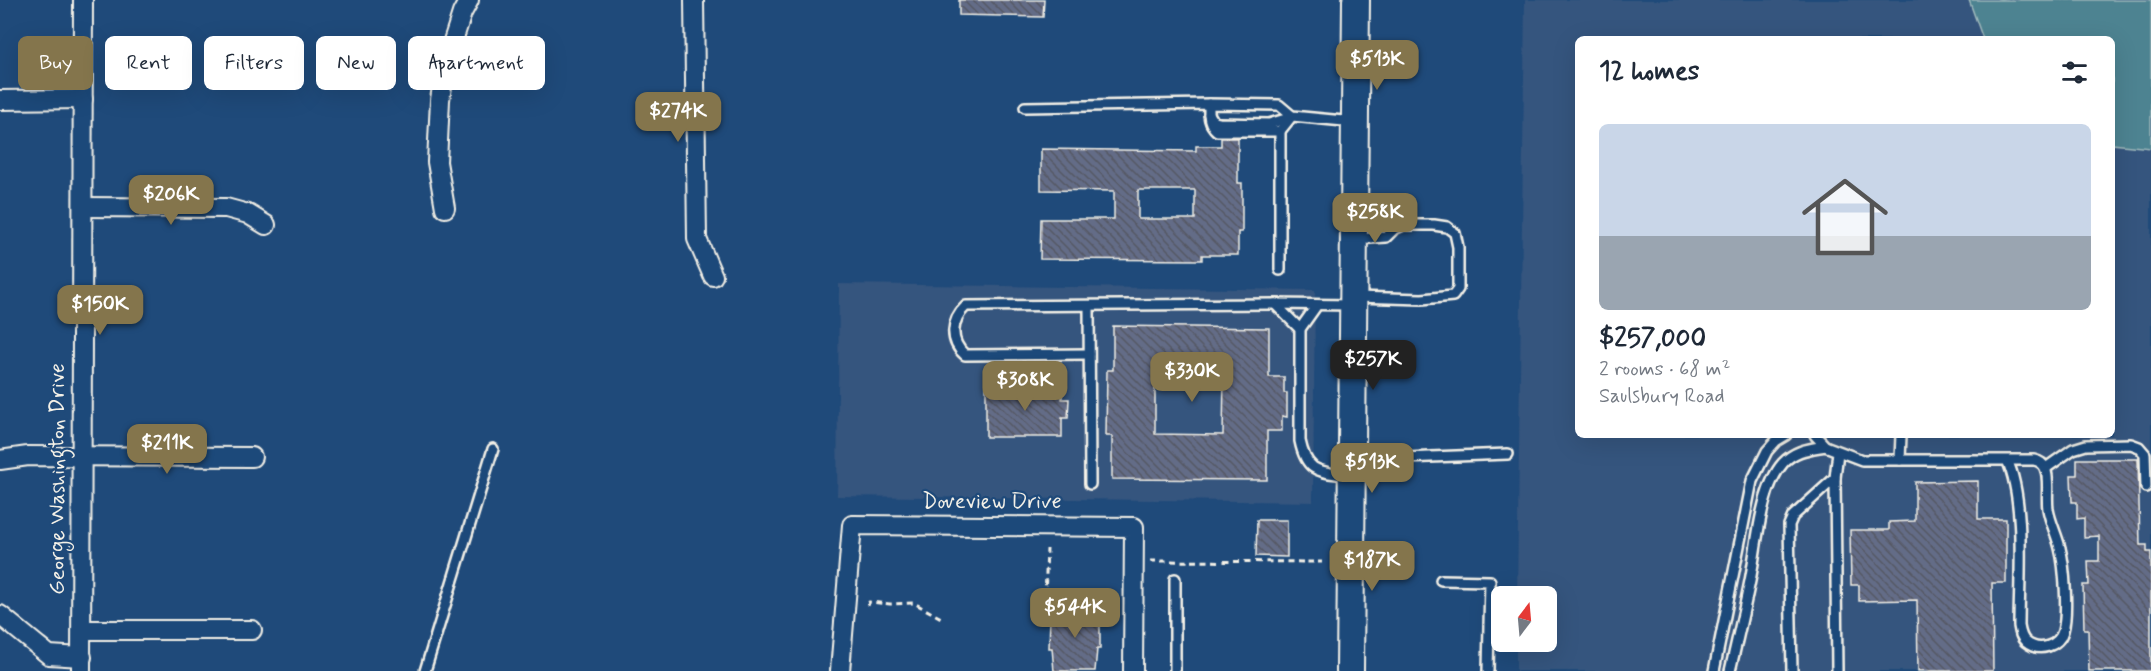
<!DOCTYPE html>
<html lang="en">
<head>
<meta charset="utf-8">
<style>
	:root { --surface:#fff; --page:#f6f6f7; --text:#1f2937; --muted:#747a83; --line:#e0e1e3; --accent:#84754c }
	body { margin:0; font-family:Mynerve,sans-serif; background:var(--page); color:var(--text); height:100vh; display:flex; flex-direction:column; font-size:22px; white-space:nowrap }
	* { box-sizing:border-box; margin:0 }
	p { font-size:20px; color:var(--muted) }
	.icon { flex:none; width:33px; height:33px; fill:none; stroke:currentColor; stroke-width:2; stroke-linecap:round; stroke-linejoin:round }
	.map { position:relative; flex:1; overflow:hidden }
	.sheet { position:absolute; left:1575px; top:36px; width:540px; height:402px; display:flex; flex-direction:column; background:var(--surface); border-radius:9px; box-shadow:0 6px 24px #0002 }
	.sheet>* { flex:none }
	.guide { position:absolute; left:18px; top:36px; width:570px; height:54px; display:flex; gap:12px }
	.needle { width:39px; rotate:16deg }
	.controls { position:absolute; left:1491px; top:586px; display:grid; gap:12px }
	.controls a { display:grid; place-items:center; width:66px; height:66px; border-radius:9px; background:var(--surface); box-shadow:0 6px 24px #0002; font-size:30px }
	.price { position:absolute; translate:-50% -51px; padding:0 14px; border-radius:12px; background:var(--accent); color:#fff; font-size:20px; line-height:39px; filter:drop-shadow(0 2px 3px #0008) }
	.price::after { content:''; position:absolute; left:50%; top:36px; width:18px; height:14px; margin-left:-9px; background:inherit; clip-path:polygon(0 0,100% 0,50% 100%) }
	.price.active { background:#222; color:#fff }
	ul { padding:0; list-style:none }
	li { display:grid; align-content:center; gap:12px; height:318px; padding:0 24px }
	li+li { border-top:2px solid var(--line) }
	li span { display:grid; place-items:center; height:186px; border-radius:9px; color:#555 }
	li>.icon { margin-inline-start:auto }
	span .icon { width:108px; height:108px; fill:#fffc; stroke-width:1 }
	li b { font-size:26px }
	h2 { display:flex; justify-content:space-between; align-items:center; height:72px; padding:0 24px; font-size:26px }
	.tag { padding:0 21px; border-radius:9px; background:var(--surface); box-shadow:0 6px 24px #0002; font-size:21px; line-height:54px }
	.tag.active { background:var(--accent); color:#fff }
	.map>svg:first-child { display:block }
	.built { fill:#34547e; fill-rule:evenodd }
	.garden { fill:#4e8391; stroke:#a1babc; stroke-width:1.5 }
	.building { fill:url(#building-back-hatch); stroke:#f4f1e8; stroke-width:1.5; fill-rule:evenodd }
	.lines { fill:none; stroke-linecap:round; stroke-linejoin:round }
	.lane-casing { stroke:#f4f1e8; stroke-width:14 }
	.street-casing { stroke:#f4f1e8; stroke-width:22 }
	.secondary-casing { stroke:#f4f1e8; stroke-width:30 }
	.path { stroke:#f4f1e8; stroke-width:3; stroke-dasharray:6 4.5; stroke-linecap:butt }
	.lane { stroke:#1f4a7a; stroke-width:9 }
	.street { stroke:#1f4a7a; stroke-width:18 }
	.secondary { stroke:#1f4a7a; stroke-width:26 }
	.labels { text-anchor:middle; dominant-baseline:central; stroke-width:4.5; stroke-linejoin:round; paint-order:stroke }
	.street-label { font-size:22px; fill:#f4f1e8; stroke:#1f4a7a }
</style>
</head>
<body>
<div class="map">
<svg width="2151" height="671" viewBox="0 0 2151 671">
	<defs>
		<pattern id="building-back-hatch" width="6" height="6" patternUnits="userSpaceOnUse" patternTransform="scale(1.5)"><rect width="6" height="6" fill="#646c87"/><path d="M-1 5l2 2M0 0l6 6M5-1l2 2" fill="none" stroke="#555863"/></pattern>
	</defs>
	<rect width="100%" height="100%" fill="#1f4a7a"/>
	<filter id="ink" filterUnits="userSpaceOnUse"><feTurbulence type="fractalNoise" baseFrequency=".0167" numOctaves="2"/><feDisplacementMap in="SourceGraphic" scale="12" xChannelSelector="R" yChannelSelector="G"/><feConvolveMatrix kernelMatrix="1 2 1 2 8 2 1 2 1" color-interpolation-filters="sRGB"/></filter>
	<g filter="url(#ink)">
		<g class="built">
			<path d="M1525 0H2151V671H1516V642H1546V597H1517ZM1578 39H2112V435H1578Z"/>
			<polygon points="839,284 1315,290 1313,502 837,496"/>
		</g>
		<polygon class="garden" points="1969,0 2151,0 2151,148 2112,144 2112,39 1983,39"/>
		<g class="building">
			<polygon points="959,0 1044,0 1043,17 959,15"/>
			<path d="M1221 138H1238V183H1242V232H1238V255H1202V260L1040 259 1041 219H1114V191L1041 190V149L1196 151V146H1221ZM1138 190H1195V219H1138Z"/>
			<path d="M1113 326 1269 328V377H1284V393H1287V417L1282 416V431H1267V480L1112 479V436H1106L1107 370H1113ZM1155 373 1224 374 1223 435 1155 434Z"/>
			<polygon points="986,387 1062,388 1062,399 1069,399 1068,418 1062,418 1062,437 986,437"/>
			<polygon points="2077,459 2138,459 2140,545 2147,545 2147,552 2151,552 2151,671 2089,671 2088,629 2084,629 2083,585 2089,585 2088,561 2099,561 2099,536 2084,537 2084,518 2077,519 2077,502 2072,502 2071,475 2077,475"/>
			<polygon points="1978,481 1978,519 2006,519 2006,583 1992,583 1993,671 1918,671 1917,600 1859,601 1859,585 1851,585 1850,530 1889,530 1889,522 1915,521 1915,482"/>
			<polygon points="1257,520 1287,520 1287,557 1256,556"/>
			<polygon points="1053,607 1097,608 1097,617 1100,617 1100,649 1097,649 1095,671 1054,671 1052,648 1049,648 1050,617 1053,617"/>
		</g>
		<g class="lines">
			<defs>
				<g id="lane">
					<path d="M1209 104C1209 115 1208 123 1217 131H1280L1292 116"/>
					<polyline points="1025,107 1209,104 1279,105 1292,116 1354,122"/>
					<polyline points="1209,114 1214,122 1219,123 1269,124 1289,118"/>
					<polyline points="1280,270 1280,131"/>
					<polyline points="1355,297 1422,299 1453,296 1458,289 1458,247 1455,233 1447,227 1434,225 1403,225 1394,229 1386,237 1356,239"/>
					<path d="M1317 305 1300 329V441C1307 475 1321 471 1350 476"/>
					<polyline points="1089,306 1090,484"/>
					<polyline points="1300,329 1275,304 1352,305"/>
					<path d="M1089 354 965 355C949 341 951 320 966 306L1275 304"/>
					<path d="M1825 446 1862 460H2034C2039 461 2043 463 2045 468 2050 479 2046 496 2048 509 2050 522 2057 535 2060 548 2065 567 2068 613 2063 631 2059 646 2039 653 2026 642 2021 638 2020 632 2019 626 2019 580 2026 501 2007 460"/>
					<polyline points="1353,460 1508,454"/>
					<polyline points="1900,460 1901,435"/>
					<polyline points="2046,468 2073,449 2086,445 2131,444 2139,447 2145,454 2146,487"/>
					<polyline points="1441,580 1490,581 1488,671"/>
					<polyline points="425,671 493,449"/>
					<polyline points="1175,671 1175,579"/>
					<polyline points="1714,671 1752,481 1767,451 1776,441 1786,435"/>
					<path d="M1730 671C1737 641 1744 611 1750 581 1757 546 1760 489 1783 463 1795 450 1809 449 1825 446L1815 435"/>
					<polyline points="1792,671 1789,525 1793,516 1835,478"/>
					<polyline points="1837,671 1835,478 1838,452"/>
				</g>
				<g id="street">
					<polyline points="694,0 697,239 713,276"/>
					<polyline points="0,100 83,99"/>
					<polyline points="83,207 226,208 248,214 266,225"/>
					<polyline points="445,208 437,162 440,100 445,66 462,13 469,0"/>
					<polyline points="0,460 28,456 252,457"/>
					<polyline points="0,615 49,655 82,657"/>
					<polyline points="82,630 252,630"/>
					<polyline points="81,671 83,0"/>
					<polyline points="840,671 852,525 1134,527 1133,671"/>
				</g>
				<polyline id="secondary" points="1350,671 1356,0"/>
			</defs>
			<use href="#lane" class="lane-casing"/>
			<use href="#street" class="street-casing"/>
			<use href="#secondary" class="secondary-casing"/>
			<g class="path">
				<polyline points="1150,561 1322,562"/>
				<polyline points="868,606 869,602 890,604 914,603 943,619"/>
				<polyline points="1035,614 1045,597 1047,549"/>
			</g>
			<use href="#lane" class="lane"/>
			<use href="#street" class="street"/>
			<use href="#secondary" class="secondary"/>
		</g>
	</g>
	<g class="labels">
		<g class="street-label">
			<text transform="translate(58 479) rotate(-90)">George Washington Drive</text>
			<text x="992" y="502">Doveview Drive</text>
		</g>
	</g>
</svg>
<div class="controls">
<a><svg class="needle" viewBox="-14 -14 28 28"><path d="M0-13l5 13h-10z" fill="#e53935"/><path d="M0 13l5-13h-10z" fill="#747a83"/></svg></a>
</div>
<b class="price" style="left:1377px;top:91px">$513K</b>
<b class="price" style="left:678px;top:143px">$274K</b>
<b class="price" style="left:171px;top:226px">$206K</b>
<b class="price" style="left:1375px;top:244px">$258K</b>
<b class="price" style="left:100px;top:336px">$150K</b>
<b class="price active" style="left:1373px;top:391px">$257K</b>
<b class="price" style="left:1192px;top:403px">$330K</b>
<b class="price" style="left:1025px;top:412px">$308K</b>
<b class="price" style="left:167px;top:475px">$211K</b>
<b class="price" style="left:1372px;top:494px">$513K</b>
<b class="price" style="left:1372px;top:592px">$187K</b>
<b class="price" style="left:1075px;top:639px">$544K</b>
<div class="guide">
<a class="tag active">Buy</a>
<a class="tag">Rent</a>
<a class="tag">Filters</a>
<a class="tag">New</a>
<a class="tag">Apartment</a>
</div>
<section class="sheet">
<h2>12 homes<svg class="icon" aria-label="filters" viewBox="0 0 24 24"><path d="M4 7h16M4 17h16"/><circle cx="9" cy="7" r="2"/><circle cx="15" cy="17" r="2"/></svg></h2>
<ul>
<li><span style="background:linear-gradient(#c9d6e8 60%,#9aa5b1 0)"><svg class="icon" aria-label="home" viewBox="0 0 24 24"><path d="M3 11l9-7 9 7M6 9v11h12V9"/></svg></span><div><b>$257,000</b><p>2 rooms · 68 m²</p><p>Saulsbury Road</p></div></li>
</ul>
</section>
</div>
</body>
</html>
